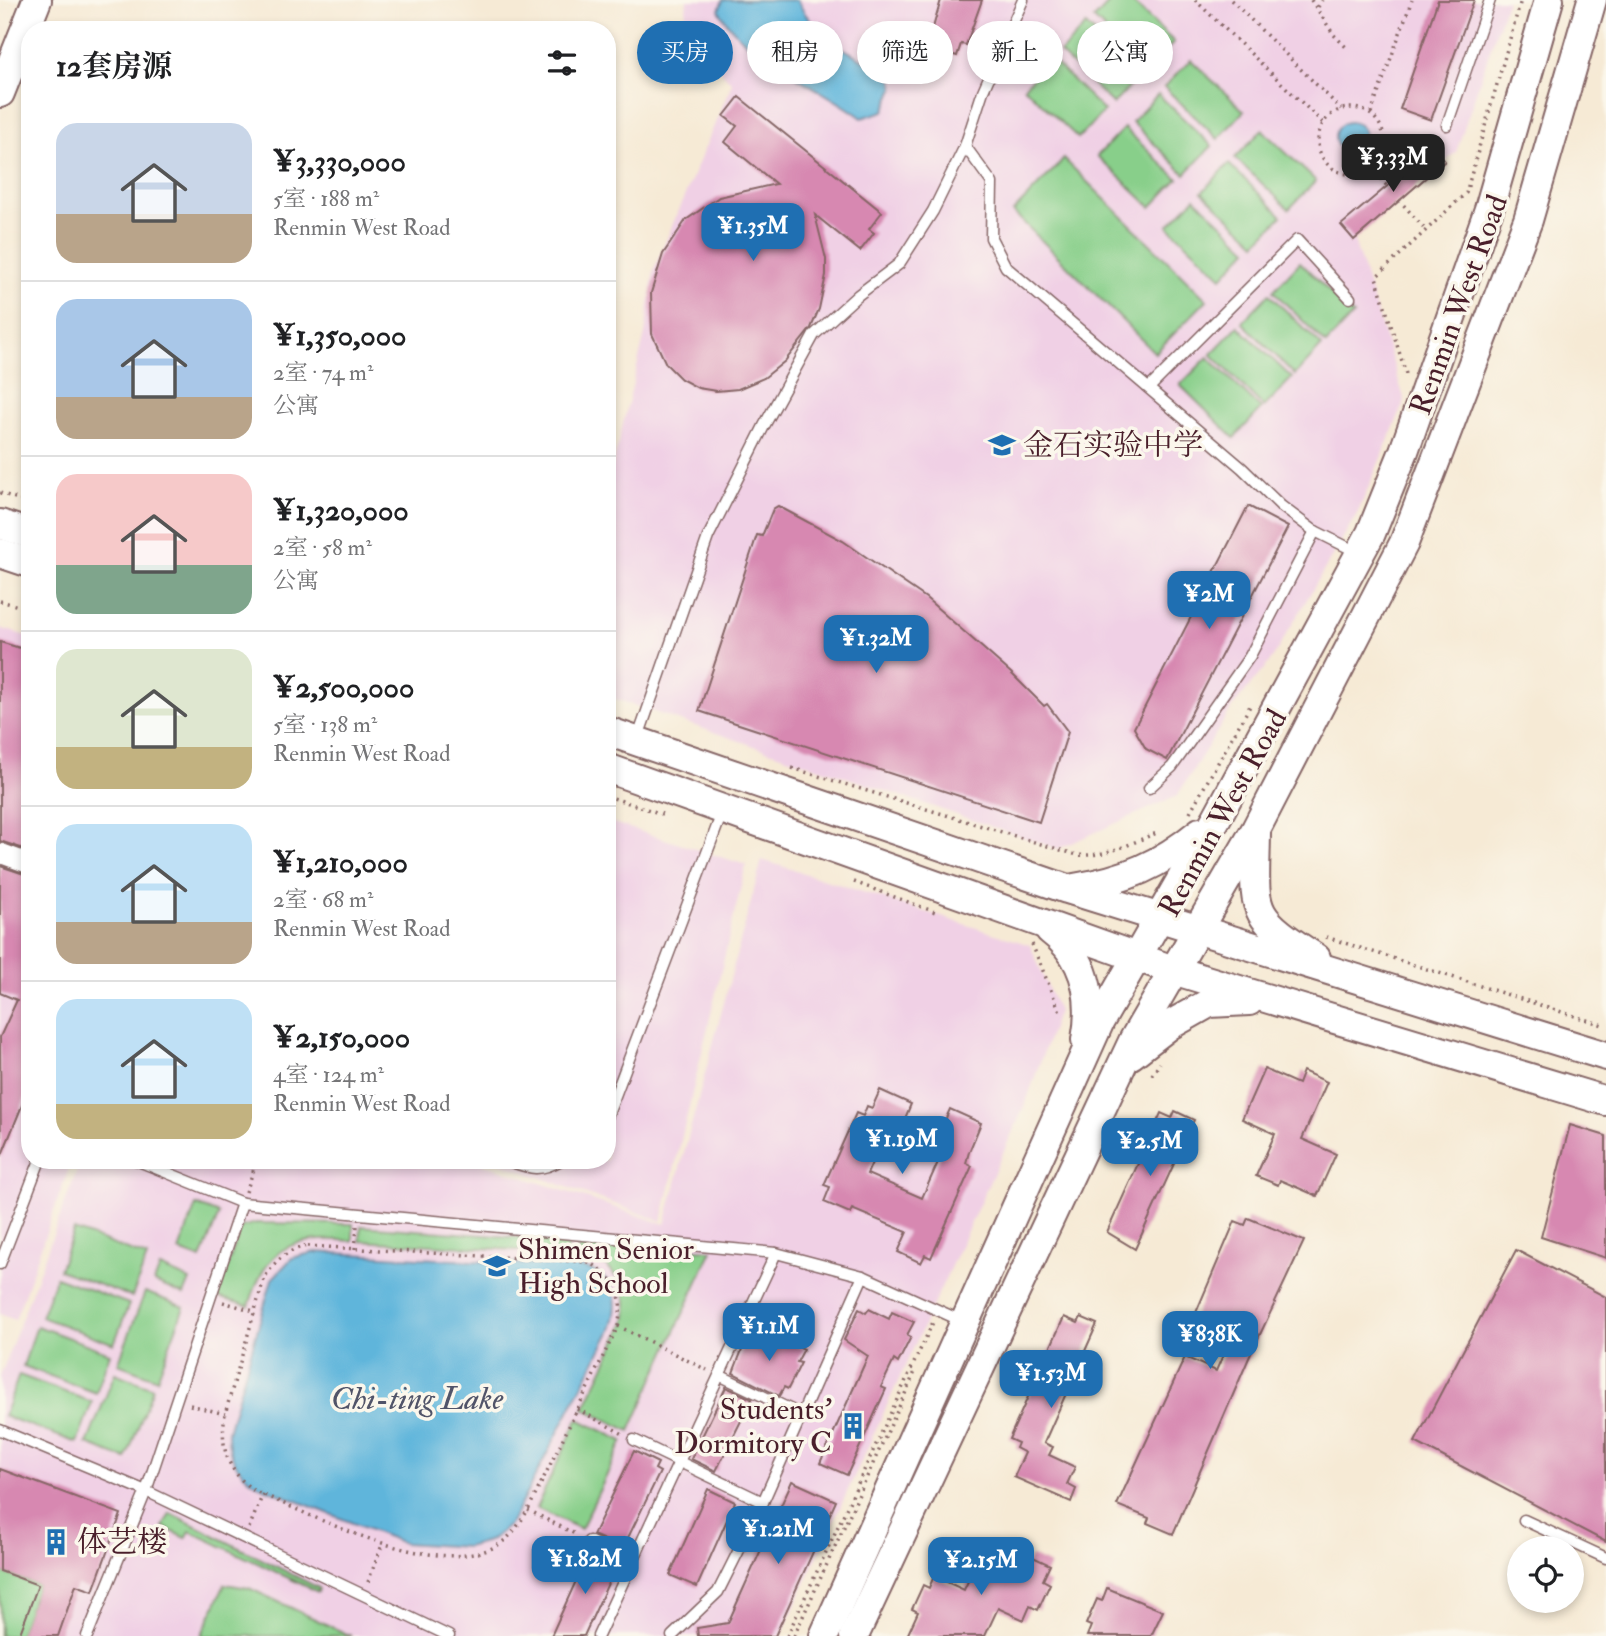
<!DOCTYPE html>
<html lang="zh">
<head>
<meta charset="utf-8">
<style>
	:root { --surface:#fff; --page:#f2f2f2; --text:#202124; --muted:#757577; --line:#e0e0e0; --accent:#1f6fb2 }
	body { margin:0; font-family:"IM FELL Double Pica","Noto Serif SC",serif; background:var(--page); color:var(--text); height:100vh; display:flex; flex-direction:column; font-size:26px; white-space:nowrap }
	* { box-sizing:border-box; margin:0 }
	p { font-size:23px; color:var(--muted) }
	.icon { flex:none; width:38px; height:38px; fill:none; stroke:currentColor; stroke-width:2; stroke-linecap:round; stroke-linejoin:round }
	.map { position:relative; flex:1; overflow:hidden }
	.drawer { position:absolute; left:21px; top:21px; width:595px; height:1148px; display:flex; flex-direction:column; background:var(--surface); border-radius:28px; box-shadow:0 4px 10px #0003 }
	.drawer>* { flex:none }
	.top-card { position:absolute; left:637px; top:21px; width:665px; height:63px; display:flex; gap:14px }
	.fabs { position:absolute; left:1507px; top:1536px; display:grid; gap:14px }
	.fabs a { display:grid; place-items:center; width:77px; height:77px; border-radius:50%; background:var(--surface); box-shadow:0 4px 10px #0003; font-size:35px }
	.price { position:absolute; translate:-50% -60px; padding:0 16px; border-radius:14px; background:var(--accent); color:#fff; font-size:23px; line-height:46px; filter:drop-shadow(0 2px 4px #0008) }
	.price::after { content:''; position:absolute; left:50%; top:42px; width:21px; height:16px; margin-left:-10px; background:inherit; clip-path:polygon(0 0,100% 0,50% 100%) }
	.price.current { background:#222; color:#fff }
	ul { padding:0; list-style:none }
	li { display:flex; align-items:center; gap:21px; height:175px; padding:0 35px }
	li+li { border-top:2px solid var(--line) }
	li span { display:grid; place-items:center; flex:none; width:196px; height:140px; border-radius:21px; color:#555 }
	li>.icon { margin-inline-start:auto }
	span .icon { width:84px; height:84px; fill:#fffc; stroke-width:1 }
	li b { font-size:30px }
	h2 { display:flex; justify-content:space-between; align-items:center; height:84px; padding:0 35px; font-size:30px }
	.chip { padding:0 24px; border-radius:32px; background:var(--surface); box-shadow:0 4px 10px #0003; font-size:24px; line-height:63px }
	.chip.current { background:var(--accent); color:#fff }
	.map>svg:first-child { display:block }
	.built { fill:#f0d0e5 }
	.green { fill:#88cf8a; stroke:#69775a; stroke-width:2 }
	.water { fill:#5eb5db; stroke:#546a83; stroke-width:2 }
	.building { fill:#d788b1 }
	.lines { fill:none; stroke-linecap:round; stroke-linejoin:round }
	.lane-casing { stroke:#866666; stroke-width:13 }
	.street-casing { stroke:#866666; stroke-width:23 }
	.secondary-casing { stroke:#866666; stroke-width:32 }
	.path { stroke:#866666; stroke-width:3.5; stroke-dasharray:2 5; stroke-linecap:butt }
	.lane { stroke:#fff; stroke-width:10 }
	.street { stroke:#fff; stroke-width:19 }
	.secondary { stroke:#fff; stroke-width:28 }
	.labels { text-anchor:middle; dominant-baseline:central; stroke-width:7; stroke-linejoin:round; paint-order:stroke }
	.street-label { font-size:30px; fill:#4a1f2b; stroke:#fbf7ec }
	.poi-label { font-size:30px; fill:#4a1f2b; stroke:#fbf7ec; text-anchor:start }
	.water-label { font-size:32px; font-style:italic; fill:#515469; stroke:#fbf7ec }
</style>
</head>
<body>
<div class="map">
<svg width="1606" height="1636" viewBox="0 0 1606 1636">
	<rect width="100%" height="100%" fill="#fbf7ec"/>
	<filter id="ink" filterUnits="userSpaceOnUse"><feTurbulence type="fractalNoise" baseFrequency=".0143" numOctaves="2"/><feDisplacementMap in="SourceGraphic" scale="14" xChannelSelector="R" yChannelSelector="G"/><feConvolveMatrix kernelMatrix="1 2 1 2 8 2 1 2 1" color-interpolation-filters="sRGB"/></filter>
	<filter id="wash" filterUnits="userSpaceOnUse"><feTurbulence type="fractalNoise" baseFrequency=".00686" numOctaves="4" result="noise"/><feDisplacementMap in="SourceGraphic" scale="28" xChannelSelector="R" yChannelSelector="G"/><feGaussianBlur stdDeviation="1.57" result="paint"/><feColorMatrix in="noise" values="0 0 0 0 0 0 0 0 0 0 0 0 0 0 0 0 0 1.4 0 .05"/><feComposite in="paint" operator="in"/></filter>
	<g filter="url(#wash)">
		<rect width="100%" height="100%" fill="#f6ead5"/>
		<g class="built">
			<polygon points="687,0 1507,0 1456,152 1354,240 1405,401 1358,512 1272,659 1231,709 1177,796 1058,849 607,696 607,489 645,334 654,269 732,83 684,30"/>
			<polygon points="0,628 30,637 30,1160 72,1160 15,1320 0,1314"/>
			<polygon points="607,821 746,865 662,1221 491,1160 607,1160"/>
			<polygon points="762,860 1030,945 1058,1011 1025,1105 781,1636 0,1636 0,1377 81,1160 471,1160 665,1224"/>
		</g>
		<g class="green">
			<polygon points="1112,0 1130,0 1174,42 1147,70 1094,19"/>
			<polygon points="1086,25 1140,76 1113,104 1060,53"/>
			<polygon points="1051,59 1104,111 1078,138 1024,87"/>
			<polygon points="1191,60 1244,111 1218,139 1164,87"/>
			<polygon points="1158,94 1212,146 1185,174 1132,122"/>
			<polygon points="1124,128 1178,179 1151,207 1097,156"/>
			<polygon points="1262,130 1316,181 1289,209 1235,158"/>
			<polygon points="1064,159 1207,300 1155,353 1013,212"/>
			<polygon points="1229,164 1282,216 1256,243 1202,192"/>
			<polygon points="1195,198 1248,249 1222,277 1168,226"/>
			<polygon points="1300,262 1353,315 1326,344 1273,291"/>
			<polygon points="1269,294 1322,346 1295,375 1242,322"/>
			<polygon points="1238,326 1292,378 1264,407 1211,354"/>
			<polygon points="1208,357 1261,409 1234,438 1180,385"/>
			<polygon points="196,1205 219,1214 201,1259 179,1251"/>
			<path d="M256 1223 353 1224V1241C292 1236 267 1245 249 1306L217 1297 241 1227Z"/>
			<polygon points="361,1226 568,1241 567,1253 360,1241"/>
			<polygon points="74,1230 147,1257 132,1297 59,1270"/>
			<path d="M578 1241 712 1250 630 1431 584 1409 625 1322C632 1291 611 1258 578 1254Z"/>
			<polygon points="160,1267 190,1280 184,1295 154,1282"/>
			<polygon points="56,1277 129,1304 114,1344 41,1317"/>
			<polygon points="145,1292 184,1307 157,1379 118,1364"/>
			<polygon points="37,1326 110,1353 96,1393 23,1366"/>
			<polygon points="115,1373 153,1388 126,1459 87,1444"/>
			<polygon points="19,1375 92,1402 77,1443 4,1416"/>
			<polygon points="578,1419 623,1441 581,1529 536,1508"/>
			<polygon points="170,1513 319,1588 318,1592 190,1531 186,1538 163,1527"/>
			<polygon points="0,1571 38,1585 19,1636 0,1636"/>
			<polygon points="225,1584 249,1588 351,1636 201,1636"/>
		</g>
		<g class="water">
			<path d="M723 0H797C825 53 852 45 893 80L894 88 884 111 862 118C820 86 742 56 719 10Z"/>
			<circle cx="1350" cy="137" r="15"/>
			<path d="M315 1252 579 1267C615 1274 622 1298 611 1330L511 1523 491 1540 467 1547 403 1543 262 1487C240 1476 227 1457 228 1432L272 1279 292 1258Z"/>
		</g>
		<g id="blocks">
			<g class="building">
				<polygon points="941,0 982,0 966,45 961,44 957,56 931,48 934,38 930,38"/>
				<polygon points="1438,0 1474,0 1431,120 1400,109"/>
				<polygon points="739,97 882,212 869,229 874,233 860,251 815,215 826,259 826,275 819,309 811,328 785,361 764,378 738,389 716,391 698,388 681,379 666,364 652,334 651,293 663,254 686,220 719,197 776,184 725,142 737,126 724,116"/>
				<polygon points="1434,147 1445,161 1354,240 1341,225"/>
				<polygon points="778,506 843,541 926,598 1011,673 1044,706 1047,704 1068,732 1039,822 699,711 757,535 762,536 773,509"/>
				<polygon points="1248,506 1288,527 1167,760 1146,749 1134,728"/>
				<polygon points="0,642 30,651 30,851 0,841"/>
				<polygon points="0,866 30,876 30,1086 1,1157 0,1037 17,1000 0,993"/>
				<polygon points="1264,1069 1298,1084 1303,1071 1327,1082 1302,1139 1336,1154 1317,1196 1280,1180 1278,1185 1256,1176 1275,1134 1242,1119"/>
				<polygon points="880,1090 911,1104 899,1133 887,1128 867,1174 922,1198 943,1151 933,1147 950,1109 981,1123 969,1152 966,1163 972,1166 931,1258 925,1255 921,1263 898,1252 907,1232 852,1209 850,1213 824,1202 830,1187 824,1185 856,1113 863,1116 867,1106 872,1108"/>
				<polygon points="1175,1111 1194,1120 1135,1249 1107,1232 1161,1113 1172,1118"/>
				<polygon points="1570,1125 1606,1136 1606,1258 1541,1237"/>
				<polygon points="1248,1218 1304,1241 1248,1360 1173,1534 1147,1523 1149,1518 1117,1505 1185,1357 1216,1371 1227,1346 1200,1333 1202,1327 1192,1322 1235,1221 1245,1225"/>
				<polygon points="1516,1250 1606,1297 1606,1542 1415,1442"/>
				<polygon points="859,1309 866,1313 869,1309 889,1319 892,1312 914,1322 907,1335 911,1337 898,1363 894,1360 881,1387 886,1389 847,1475 820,1463 868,1356 844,1340"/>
				<polygon points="1064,1317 1078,1323 1081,1317 1097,1324 1044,1443 1053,1447 1049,1455 1075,1467 1067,1484 1076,1489 1071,1502 1014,1477 1025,1453 1016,1448 1018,1443 1009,1439"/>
				<polygon points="748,1335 756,1339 758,1335 778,1345 782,1338 804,1349 797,1362 801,1363 788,1389 784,1387 779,1396 733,1373"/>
				<polygon points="726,1387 752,1399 716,1471 691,1459"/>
				<polygon points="634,1451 658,1463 655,1469 660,1472 623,1548 593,1535"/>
				<polygon points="0,1469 121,1514 93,1591 76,1585 58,1636 19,1636 38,1585 0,1571"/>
				<polygon points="792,1481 836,1501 775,1636 698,1636 697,1628 728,1623"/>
				<polygon points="708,1489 735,1502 697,1587 670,1575"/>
				<polygon points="991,1547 1027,1563 1031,1556 1050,1565 1043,1580 1050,1584 1038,1610 1030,1606 1024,1620 998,1608 985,1636 907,1636 918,1612 912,1609 923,1585 929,1588 934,1576 964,1590 980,1555 986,1558"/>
				<polygon points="590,1550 616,1562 615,1568 584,1636 551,1636"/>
				<polygon points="1107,1588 1163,1611 1151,1636 1087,1636 1091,1626 1086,1624 1097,1599 1102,1601"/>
			</g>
		</g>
	</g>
	<g filter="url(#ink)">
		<use href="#blocks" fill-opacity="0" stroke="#866666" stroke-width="2"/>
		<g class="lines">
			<defs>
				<g id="lane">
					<polyline points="1447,125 1490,0"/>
					<polyline points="965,146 992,183 991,238 1006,267 1242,468 1281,506 1313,530 1359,553"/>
					<polyline points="1149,388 1297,240 1350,298"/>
					<polyline points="637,740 708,537 764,426 814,335 858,295 899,264 933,211 965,146 983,91 1023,0"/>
					<polyline points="1149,788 1172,767 1250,656 1315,531"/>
					<polyline points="607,1117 722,813"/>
					<polyline points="136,1160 242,1203"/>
					<path d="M506 1160C529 1168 539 1173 561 1160"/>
					<polyline points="0,1264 40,1160"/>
					<polyline points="721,1376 802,1415"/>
					<polyline points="0,1430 146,1491 449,1636"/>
					<polyline points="634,1440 763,1502"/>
					<polyline points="1524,1520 1606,1558"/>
					<polyline points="589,1541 634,1562"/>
					<polyline points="87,1636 146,1491 242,1203 776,1253 863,1276 964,1322"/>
					<polyline points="598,1636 776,1253"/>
					<polyline points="672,1636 718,1592 763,1502 863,1276"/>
				</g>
				<polyline id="street" points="0,853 30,864"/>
				<g id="secondary">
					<polyline points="0,93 37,0"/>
					<polyline points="0,524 30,534"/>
					<polyline points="0,553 30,563"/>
					<polyline points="607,731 1067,889 1606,1056"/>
					<polyline points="607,768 1173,970 1606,1101"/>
					<path d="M1256 832C1255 912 1246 913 1316 958"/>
					<path d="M1074 888C1125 880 1160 865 1200 832"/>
					<path d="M1050 930C1086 957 1094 997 1086 1040"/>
					<polyline points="1131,1055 1170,1025 1209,1003 1249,1001"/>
					<polyline points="824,1636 1100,1021 1216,819 1371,533 1404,451 1489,209 1549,0"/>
					<polyline points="854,1636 1134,1039 1256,829 1404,543 1528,220 1592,0"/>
				</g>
			</defs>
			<use href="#lane" class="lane-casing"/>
			<use href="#street" class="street-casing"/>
			<use href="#secondary" class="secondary-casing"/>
			<g class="path">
				<polyline points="1195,0 1323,123"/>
				<polyline points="1231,0 1341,109"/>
				<polyline points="1311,0 1334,35 1347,48"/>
				<polyline points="1318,7 1322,0"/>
				<circle cx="1351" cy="141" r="33"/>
				<polyline points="1371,113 1412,0"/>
				<polyline points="1371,168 1387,186"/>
				<polyline points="1399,200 1426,230"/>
				<polyline points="1406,374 1376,277 1466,193 1521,0"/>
				<polyline points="0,493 30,503"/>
				<polyline points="0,601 30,609"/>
				<path d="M792 768 1077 855C1107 857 1131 843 1159 832"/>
				<polyline points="607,796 662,814"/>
				<polyline points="1190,812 1250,706"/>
				<polyline points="854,882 938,913"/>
				<polyline points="1326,937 1606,1026"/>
				<polyline points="1032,944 1060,1012"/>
				<polyline points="1152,1075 1160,1063"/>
				<polyline points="246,1192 257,1160"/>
				<path d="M308 1246 589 1262C617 1278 625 1295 618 1326L528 1510C520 1522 513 1535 501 1543 441 1584 312 1515 253 1490 226 1469 220 1447 225 1414L264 1279C274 1261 288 1249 308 1246Z"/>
				<polyline points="355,1249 357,1226"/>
				<polyline points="573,1261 574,1245"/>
				<polyline points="223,1302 254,1311"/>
				<polyline points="618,1326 707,1370"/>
				<polyline points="190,1405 225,1414"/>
				<polyline points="577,1409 625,1435"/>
				<polyline points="528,1510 577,1535"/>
				<polyline points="249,1528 263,1494"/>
				<polyline points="368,1582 382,1545"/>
				<polyline points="787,1636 934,1320"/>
				<polyline points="794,1636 915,1372"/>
			</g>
			<use href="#lane" class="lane"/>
			<use href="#street" class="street"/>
			<use href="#secondary" class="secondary"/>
		</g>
	</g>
	<defs>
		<symbol id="school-bare" viewBox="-9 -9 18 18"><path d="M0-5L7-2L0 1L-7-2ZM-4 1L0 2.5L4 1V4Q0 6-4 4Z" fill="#1f6fb2" stroke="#fbf7ec" stroke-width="2.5" paint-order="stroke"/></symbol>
		<symbol id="building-bare" viewBox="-9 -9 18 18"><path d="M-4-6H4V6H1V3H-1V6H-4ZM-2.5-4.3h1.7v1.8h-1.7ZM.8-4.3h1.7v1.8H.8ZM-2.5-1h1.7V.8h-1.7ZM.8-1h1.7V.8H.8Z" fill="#1f6fb2" stroke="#fbf7ec" stroke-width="2.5" paint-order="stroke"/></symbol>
	</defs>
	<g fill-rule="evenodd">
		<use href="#school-bare" x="983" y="426" width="38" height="38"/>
		<use href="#school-bare" x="478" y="1247" width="38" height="38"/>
		<use href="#building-bare" x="834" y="1407" width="38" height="38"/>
		<use href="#building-bare" x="37" y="1523" width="38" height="38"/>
	</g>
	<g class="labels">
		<g class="street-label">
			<text transform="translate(1459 305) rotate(-70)">Renmin West Road</text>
			<text transform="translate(1223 813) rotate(-61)">Renmin West Road</text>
		</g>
		<g class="poi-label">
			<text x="1023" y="445">金石实验中学</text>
			<text x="518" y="1249">Shimen Senior<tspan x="518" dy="34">High School</tspan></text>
			<text x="832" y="1409" text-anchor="end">Students'<tspan x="832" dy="34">Dormitory C</tspan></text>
			<text x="77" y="1542">体艺楼</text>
		</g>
		<g class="water-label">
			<text x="417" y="1399">Chi-ting Lake</text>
		</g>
	</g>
</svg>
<div class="fabs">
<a><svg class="icon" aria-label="locate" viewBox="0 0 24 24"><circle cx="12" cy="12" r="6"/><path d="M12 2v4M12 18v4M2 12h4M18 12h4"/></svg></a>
</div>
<b class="price current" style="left:1393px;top:194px">¥3.33M</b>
<b class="price" style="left:753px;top:263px">¥1.35M</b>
<b class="price" style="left:1209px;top:631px">¥2M</b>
<b class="price" style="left:876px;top:675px">¥1.32M</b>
<b class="price" style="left:902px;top:1176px">¥1.19M</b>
<b class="price" style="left:1150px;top:1178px">¥2.5M</b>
<b class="price" style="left:769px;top:1363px">¥1.1M</b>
<b class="price" style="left:1210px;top:1371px">¥838K</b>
<b class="price" style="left:1051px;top:1410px">¥1.53M</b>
<b class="price" style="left:778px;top:1566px">¥1.21M</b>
<b class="price" style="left:585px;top:1596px">¥1.82M</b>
<b class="price" style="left:981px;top:1597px">¥2.15M</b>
<div class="top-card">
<a class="chip current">买房</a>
<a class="chip">租房</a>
<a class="chip">筛选</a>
<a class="chip">新上</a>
<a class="chip">公寓</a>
</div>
<section class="drawer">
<h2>12套房源<svg class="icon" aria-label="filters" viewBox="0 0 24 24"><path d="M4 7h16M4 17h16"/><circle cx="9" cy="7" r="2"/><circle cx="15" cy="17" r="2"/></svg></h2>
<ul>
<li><span style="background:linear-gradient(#c9d6e8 65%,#b9a48a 0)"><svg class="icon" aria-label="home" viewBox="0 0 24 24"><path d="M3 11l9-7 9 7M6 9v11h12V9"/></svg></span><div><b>¥3,330,000</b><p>5室 · 188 m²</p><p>Renmin West Road</p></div></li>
<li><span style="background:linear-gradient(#a9c7e8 70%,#b9a48a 0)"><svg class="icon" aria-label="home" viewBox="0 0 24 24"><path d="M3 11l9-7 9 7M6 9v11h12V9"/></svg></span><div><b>¥1,350,000</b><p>2室 · 74 m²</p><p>公寓</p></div></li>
<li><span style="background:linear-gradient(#f6c9c9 65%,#7fa58c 0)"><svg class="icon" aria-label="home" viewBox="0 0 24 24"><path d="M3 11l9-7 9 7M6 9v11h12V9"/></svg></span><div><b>¥1,320,000</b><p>2室 · 58 m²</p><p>公寓</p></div></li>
<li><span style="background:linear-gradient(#dfe7d0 70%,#c2b280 0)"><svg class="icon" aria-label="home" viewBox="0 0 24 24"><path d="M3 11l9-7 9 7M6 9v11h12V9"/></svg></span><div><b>¥2,500,000</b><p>5室 · 138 m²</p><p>Renmin West Road</p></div></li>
<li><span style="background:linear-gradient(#bfe0f5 70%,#b9a48a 0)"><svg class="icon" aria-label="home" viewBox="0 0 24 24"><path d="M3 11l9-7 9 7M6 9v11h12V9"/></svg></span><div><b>¥1,210,000</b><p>2室 · 68 m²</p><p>Renmin West Road</p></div></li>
<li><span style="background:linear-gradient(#bfe0f5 75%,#c2b280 0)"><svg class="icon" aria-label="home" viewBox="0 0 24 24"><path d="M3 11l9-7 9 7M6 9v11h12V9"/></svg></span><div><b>¥2,150,000</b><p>4室 · 124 m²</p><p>Renmin West Road</p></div></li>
</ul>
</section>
</div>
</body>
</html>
